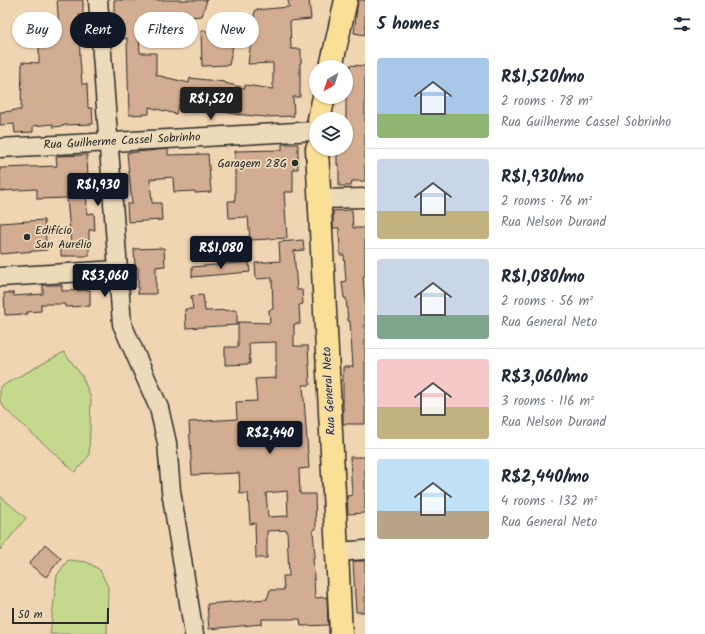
<!DOCTYPE html>
<html lang="en">
<head>
<meta charset="utf-8">
<style>
	:root { --surface:#fff; --page:#f2f2f3; --text:#1f2937; --muted:#747a83; --line:#e0e1e3; --accent:#111827 }
	body { margin:0; font-family:Kalam,sans-serif; background:var(--page); color:var(--text); height:100vh; display:flex; flex-direction:column; font-size:15px; white-space:nowrap }
	* { box-sizing:border-box; margin:0 }
	p { font-size:13px; color:var(--muted) }
	.icon { flex:none; width:22px; height:22px; fill:none; stroke:currentColor; stroke-width:2; stroke-linecap:round; stroke-linejoin:round }
	.map { position:relative; flex:1; overflow:hidden }
	.panel { display:flex; flex-direction:column; background:var(--surface); width:340px }
	.panel>* { flex:none }
	.banner { position:absolute; left:12px; top:12px; width:293px; height:36px; display:flex; gap:8px }
	.needle { width:26px; rotate:219deg }
	.fabs { position:absolute; left:309px; top:60px; display:grid; gap:8px }
	.fabs a { display:grid; place-items:center; width:44px; height:44px; border-radius:50%; background:var(--surface); box-shadow:0 1px 3px #0004; font-size:20px }
	.scale { position:absolute; left:12px; bottom:10px; width:97px; box-sizing:border-box; padding-left:4px; border:2px solid #2b2b2b; border-top:0; font-size:11px; line-height:14px; white-space:nowrap; color:#2b2b2b; -webkit-text-stroke:3px #ecdab8; paint-order:stroke }
	.price { position:absolute; translate:-50% -34px; padding:0 9px; border-radius:4px; background:var(--accent); color:#fff; font-size:13px; line-height:26px; filter:drop-shadow(0 1px 2px #0008) }
	.price::after { content:''; position:absolute; left:50%; top:24px; width:12px; height:9px; margin-left:-6px; background:inherit; clip-path:polygon(0 0,100% 0,50% 100%) }
	.price.selected { background:#222; color:#fff }
	ul { padding:0; list-style:none }
	li { display:flex; align-items:center; gap:12px; height:100px; padding:0 12px }
	li+li { border-top:1px solid var(--line) }
	li span { display:grid; place-items:center; flex:none; width:112px; height:80px; border-radius:4px; color:#555 }
	li>.icon { margin-inline-start:auto }
	span .icon { width:48px; height:48px; fill:#fffc; stroke-width:1 }
	li b { font-size:17px }
	h2 { display:flex; justify-content:space-between; align-items:center; height:48px; padding:0 12px; font-size:17px }
	.pill { padding:0 14px; border-radius:18px; background:var(--surface); box-shadow:0 1px 3px #0004; font-size:14px; line-height:36px }
	.pill.selected { background:var(--accent); color:#fff }
	main { display:flex; flex:1; min-height:0 }
	.map>svg:first-child { display:block }
	.green { fill:#c5d98e; stroke:#78825c }
	.building { fill:#d3ad91; stroke:#2b2b2b; fill-rule:evenodd }
	.lines { fill:none; stroke-linecap:round; stroke-linejoin:round }
	.minor-casing { stroke:#2b2b2b; stroke-width:21 }
	.major-casing { stroke:#2b2b2b; stroke-width:25 }
	.minor { stroke:#ecdab8; stroke-width:18 }
	.major { stroke:#fbdf96; stroke-width:22 }
	.poi-dot { fill:#2b2b2b; stroke:#ecdab8; stroke-width:1.5 }
	.labels { text-anchor:middle; dominant-baseline:central; stroke-width:3.5; stroke-linejoin:round; paint-order:stroke }
	.street-label { font-size:12px; fill:#2b2b2b; stroke:#ecdab8 }
	.poi-label { font-size:12px; fill:#2b2b2b; stroke:#ecdab8; text-anchor:end }
</style>
</head>
<body>
<main>
<div class="map">
<svg width="365" height="634" viewBox="0 0 365 634">
	<rect width="100%" height="100%" fill="#f0d5b3"/>
	<filter id="ink" filterUnits="userSpaceOnUse"><feTurbulence type="fractalNoise" baseFrequency=".025" numOctaves="2"/><feDisplacementMap in="SourceGraphic" scale="8" xChannelSelector="R" yChannelSelector="G"/><feConvolveMatrix kernelMatrix="1 2 1 2 8 2 1 2 1" color-interpolation-filters="sRGB"/></filter>
	<g filter="url(#ink)">
		<g class="green">
			<polygon points="64,352 82,376 91,398 89,456 75,472 5,409 0,400 0,387"/>
			<polygon points="0,496 26,518 0,550"/>
			<polygon points="68,560 87,562 100,570 108,587 107,634 50,634 57,575"/>
		</g>
		<g class="building">
			<polygon points="57,0 83,0 83,15 79,15 80,59 82,84 87,84 88,108 92,108 93,124 64,125 64,126 53,127 53,124 33,126 33,132 15,133 14,124 0,125 0,112 13,111 13,110 21,110 22,62 39,63 39,28 59,28"/>
			<polygon points="114,0 207,0 202,16 138,21 140,53 156,53 156,75 189,83 190,78 225,82 225,83 245,88 245,85 273,89 273,63 248,64 255,10 289,7 288,0 309,0 311,19 290,21 291,49 301,49 301,63 300,63 300,97 293,97 294,116 265,117 234,114 202,107 203,103 181,98 176,114 149,107 149,114 129,115 127,38 121,39 120,23 114,23"/>
			<polygon points="358,0 365,0 365,35 354,33"/>
			<polygon points="236,30 229,65 202,66 201,31"/>
			<polygon points="350,65 365,66 365,181 352,181 351,186 339,186 339,165 337,165 337,150 346,150 346,82 349,83"/>
			<polygon points="282,144 298,144 298,169 293,169 293,192 284,192 287,238 250,240 248,217 229,218 228,201 235,201 235,151 282,150"/>
			<polygon points="168,149 168,155 208,154 211,192 195,193 195,191 174,192 173,177 150,179 152,203 161,203 162,220 128,222 127,204 132,204 127,153"/>
			<polygon points="87,155 88,179 86,179 87,214 94,213 95,230 89,230 89,256 61,256 61,243 71,243 67,198 37,199 37,189 0,191 0,168 57,166 56,156"/>
			<polygon points="352,210 353,228 365,228 365,276 363,276 365,299 365,424 343,424 343,367 353,367 350,321 348,321 346,298 344,298 342,282 346,281 344,255 340,255 339,228 333,228 333,211"/>
			<polygon points="44,220 47,250 0,254 0,223"/>
			<path d="M303 240 304 250 294 251 297 290H302L303 304 299 305 300 324H294V346H308L310 385H303L309 468 299 469 300 494H315L316 529 313 530 315 557H313L315 598 327 597 328 625 301 626 300 619H262V624L209 629 207 604 267 599 270 590H284L283 576H289L287 530 267 531V558H256L255 523 250 524 248 493 240 494 239 473 192 475 189 422 237 419 236 402 257 401 255 379 276 378V342L249 343 250 364 225 365V347H238V322L270 323 269 310 273 309 272 278 256 279 255 263 280 261 279 242ZM287 491 288 516 268 517 266 493Z"/>
			<polygon points="164,248 165,266 156,267 156,294 138,294 138,268 135,268 134,249"/>
			<polygon points="249,262 250,272 192,277 192,267"/>
			<polygon points="43,285 62,285 62,291 90,290 90,306 65,307 65,304 41,304 41,311 27,312 28,314 5,315 4,293 14,293 14,296 43,294"/>
			<polygon points="203,295 205,311 237,310 237,325 186,328 185,309 193,309 191,296"/>
			<polygon points="350,457 365,457 365,513 348,514 347,496 352,495"/>
			<polygon points="45,544 61,558 46,577 29,564"/>
			<polygon points="353,561 365,561 365,612 356,612"/>
		</g>
		<g class="lines">
			<defs>
				<g id="minor">
					<polyline points="98,0 122,324 159,408 167,443 171,491 194,634"/>
					<polyline points="0,148 316,131"/>
					<polyline points="320,199 365,198"/>
					<polyline points="0,277 118,270"/>
					<polyline points="337,552 365,550"/>
				</g>
				<g id="major">
					<polyline points="331,67 346,0"/>
					<polyline points="319,119 324,97"/>
					<polyline points="317,149 341,634"/>
				</g>
			</defs>
			<use href="#minor" class="minor-casing"/>
			<use href="#major" class="major-casing"/>
			<use href="#minor" class="minor"/>
			<use href="#major" class="major"/>
		</g>
	</g>
	<g class="poi-dot">
		<circle cx="295" cy="163" r="4"/>
		<circle cx="27" cy="237" r="4"/>
	</g>
	<g class="labels">
		<g class="street-label">
			<text transform="translate(122 141) rotate(-3)">Rua Guilherme Cassel Sobrinho</text>
			<text transform="translate(329 391) rotate(-93)">Rua General Neto</text>
		</g>
		<g class="poi-label">
			<text x="287" y="163">Garagem 28G</text>
			<text x="35" y="230" text-anchor="start">Edifício<tspan x="35" dy="14">San Aurélio</tspan></text>
		</g>
	</g>
</svg>
<div class="fabs">
<a><svg class="needle" viewBox="-14 -14 28 28"><path d="M0-13l5 13h-10z" fill="#e53935"/><path d="M0 13l5-13h-10z" fill="#747a83"/></svg></a>
<a><svg class="icon" aria-label="layers" viewBox="0 0 24 24"><path d="M12 4l9 5-9 5-9-5zM3 14l9 5 9-5"/></svg></a>
</div>
<div class="scale">50 m</div>
<b class="price selected" style="left:211px;top:121px">R$1,520</b>
<b class="price" style="left:98px;top:207px">R$1,930</b>
<b class="price" style="left:221px;top:270px">R$1,080</b>
<b class="price" style="left:105px;top:298px">R$3,060</b>
<b class="price" style="left:270px;top:455px">R$2,440</b>
<div class="banner">
<a class="pill">Buy</a>
<a class="pill selected">Rent</a>
<a class="pill">Filters</a>
<a class="pill">New</a>
</div>
</div>
<section class="panel">
<h2>5 homes<svg class="icon" aria-label="filters" viewBox="0 0 24 24"><path d="M4 7h16M4 17h16"/><circle cx="9" cy="7" r="2"/><circle cx="15" cy="17" r="2"/></svg></h2>
<ul>
<li><span style="background:linear-gradient(#a9c7e8 70%,#8fb573 0)"><svg class="icon" aria-label="home" viewBox="0 0 24 24"><path d="M3 11l9-7 9 7M6 9v11h12V9"/></svg></span><div><b>R$1,520/mo</b><p>2 rooms · 78 m²</p><p>Rua Guilherme Cassel Sobrinho</p></div></li>
<li><span style="background:linear-gradient(#c9d6e8 65%,#c2b280 0)"><svg class="icon" aria-label="home" viewBox="0 0 24 24"><path d="M3 11l9-7 9 7M6 9v11h12V9"/></svg></span><div><b>R$1,930/mo</b><p>2 rooms · 76 m²</p><p>Rua Nelson Durand</p></div></li>
<li><span style="background:linear-gradient(#c9d6e8 70%,#7fa58c 0)"><svg class="icon" aria-label="home" viewBox="0 0 24 24"><path d="M3 11l9-7 9 7M6 9v11h12V9"/></svg></span><div><b>R$1,080/mo</b><p>2 rooms · 56 m²</p><p>Rua General Neto</p></div></li>
<li><span style="background:linear-gradient(#f6c9c9 60%,#c2b280 0)"><svg class="icon" aria-label="home" viewBox="0 0 24 24"><path d="M3 11l9-7 9 7M6 9v11h12V9"/></svg></span><div><b>R$3,060/mo</b><p>3 rooms · 116 m²</p><p>Rua Nelson Durand</p></div></li>
<li><span style="background:linear-gradient(#bfe0f5 65%,#b9a48a 0)"><svg class="icon" aria-label="home" viewBox="0 0 24 24"><path d="M3 11l9-7 9 7M6 9v11h12V9"/></svg></span><div><b>R$2,440/mo</b><p>4 rooms · 132 m²</p><p>Rua General Neto</p></div></li>
</ul>
</section>
</main>
</body>
</html>
